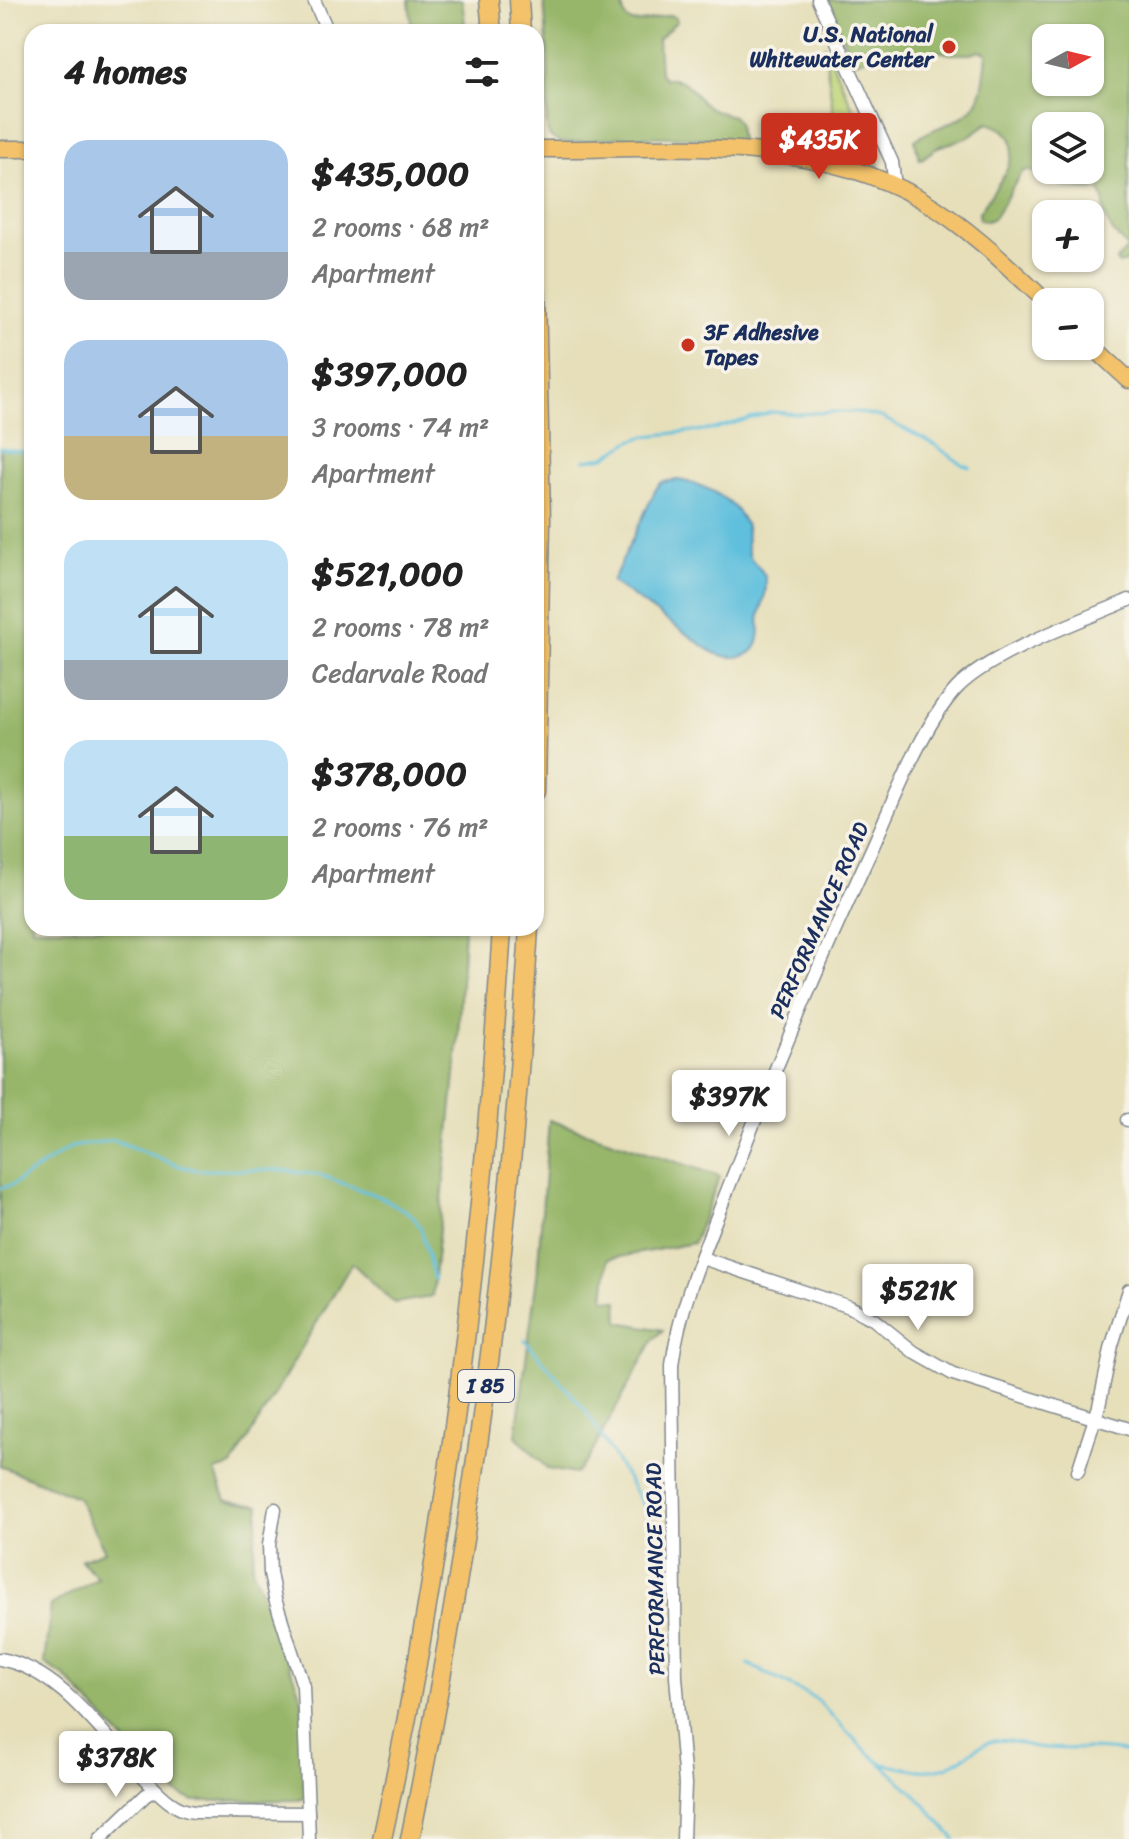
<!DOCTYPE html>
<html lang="en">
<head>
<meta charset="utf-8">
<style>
	:root { --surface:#fff; --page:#f2f2f2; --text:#222; --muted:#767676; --accent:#c8321e }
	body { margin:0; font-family:Sriracha,sans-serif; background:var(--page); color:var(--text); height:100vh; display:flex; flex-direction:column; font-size:30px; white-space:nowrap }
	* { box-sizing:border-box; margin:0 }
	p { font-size:26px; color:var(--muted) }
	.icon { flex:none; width:44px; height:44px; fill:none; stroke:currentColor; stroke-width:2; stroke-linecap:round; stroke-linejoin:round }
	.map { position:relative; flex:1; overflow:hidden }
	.drawer { position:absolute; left:24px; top:24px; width:520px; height:912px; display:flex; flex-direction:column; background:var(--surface); border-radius:24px; box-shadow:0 2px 6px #0004 }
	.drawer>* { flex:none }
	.needle { width:52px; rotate:82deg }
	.controls { position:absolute; left:1032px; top:24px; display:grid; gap:16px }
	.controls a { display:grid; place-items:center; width:72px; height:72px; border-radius:16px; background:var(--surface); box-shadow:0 2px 6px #0004; font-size:40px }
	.price { position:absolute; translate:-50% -68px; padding:0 18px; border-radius:8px; background:#fff; color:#222; font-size:26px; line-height:52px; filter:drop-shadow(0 2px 4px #0008) }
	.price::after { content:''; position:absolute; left:50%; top:48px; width:24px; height:18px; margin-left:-12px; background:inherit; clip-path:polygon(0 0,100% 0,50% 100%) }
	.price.current { background:var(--accent); color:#fff }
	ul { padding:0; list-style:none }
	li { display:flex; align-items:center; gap:24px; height:200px; padding:0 40px }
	li span { display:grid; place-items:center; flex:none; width:224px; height:160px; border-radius:24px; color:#555 }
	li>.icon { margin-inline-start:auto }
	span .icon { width:96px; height:96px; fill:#fffc; stroke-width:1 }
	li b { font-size:34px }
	h2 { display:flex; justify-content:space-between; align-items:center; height:96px; padding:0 40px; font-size:34px }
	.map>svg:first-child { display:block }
	.green { fill:#bfd579; stroke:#6d826c; stroke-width:2 }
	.forest { fill:#97b669; stroke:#597264; stroke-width:2; fill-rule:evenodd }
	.water { fill:#5ebfdd; stroke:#3c779e; stroke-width:2 }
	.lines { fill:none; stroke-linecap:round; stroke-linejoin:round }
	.stream { stroke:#5ebfdd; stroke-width:3 }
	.minor-casing { stroke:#80878c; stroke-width:15 }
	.major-casing { stroke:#80878c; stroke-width:19 }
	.highway-casing { stroke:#80878c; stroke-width:21 }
	.minor { stroke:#fff; stroke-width:12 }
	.major { stroke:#f3c26a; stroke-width:16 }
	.highway { stroke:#f3c26a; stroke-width:18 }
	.poi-dot { fill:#c8321e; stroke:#f7f3e8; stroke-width:3 }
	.labels { text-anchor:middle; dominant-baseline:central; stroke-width:7; stroke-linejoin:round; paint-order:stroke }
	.shield { fill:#f7f3e8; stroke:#5d6a87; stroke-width:2 }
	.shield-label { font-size:20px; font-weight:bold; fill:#1b2f5e }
	.poi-label { font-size:22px; font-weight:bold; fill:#1b2f5e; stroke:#f7f3e8; text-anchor:end }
	.street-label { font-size:22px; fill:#1b2f5e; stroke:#f7f3e8 }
</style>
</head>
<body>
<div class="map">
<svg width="1129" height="1839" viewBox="0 0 1129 1839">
	<rect width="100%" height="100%" fill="#f7f3e8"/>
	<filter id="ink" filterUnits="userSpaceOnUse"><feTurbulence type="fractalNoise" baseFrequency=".0125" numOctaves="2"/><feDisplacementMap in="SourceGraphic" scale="16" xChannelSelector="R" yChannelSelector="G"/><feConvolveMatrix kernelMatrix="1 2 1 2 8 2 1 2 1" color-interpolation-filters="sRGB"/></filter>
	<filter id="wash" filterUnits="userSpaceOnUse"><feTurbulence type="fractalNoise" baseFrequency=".006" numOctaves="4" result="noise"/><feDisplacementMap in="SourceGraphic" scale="32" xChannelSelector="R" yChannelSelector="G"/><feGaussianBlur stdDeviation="1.8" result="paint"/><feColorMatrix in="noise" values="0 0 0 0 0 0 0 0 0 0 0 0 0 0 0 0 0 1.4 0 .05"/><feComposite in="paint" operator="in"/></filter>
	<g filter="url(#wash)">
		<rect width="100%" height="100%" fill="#e6dfba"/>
		<polygon class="green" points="824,45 880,168 839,155"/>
		<g class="forest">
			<polygon points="409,0 462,0 466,32 412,32"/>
			<path d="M544 0H622C622 37 649 18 671 15L676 18 677 21 658 39 660 73 664 78C692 81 685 85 702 102 711 111 722 113 733 116L738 123 740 141C689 137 637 134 585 141 574 142 558 146 550 136 545 130 547 113 547 105 549 70 547 36 544 0Z"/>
			<path d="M827 0H1129V261L1119 264 1116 261 1128 247C1119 238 1108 229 1105 215 1103 205 1106 199 1099 190L1070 189 1028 170 1022 172 994 218 987 221 979 219V212C991 193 1027 153 1006 132 1002 128 993 125 988 123L966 138 938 147 923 158 919 159 915 140C946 118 978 126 984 79 985 70 987 61 987 53L980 51 971 54H951L934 50 925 53 895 52 855 61 851 59ZM1046 38H1090V82H1046ZM1046 126H1090V170H1046Z"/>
			<polygon points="0,448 32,453 32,928 464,928 457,1056 432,1297 394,1303 352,1263 232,1466 215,1471 226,1500 259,1505 252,1567 302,1699 305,1798 299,1800 194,1801 176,1793 153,1772 77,1689 63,1675 44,1663 51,1605 98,1578 80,1560 105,1551 77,1497 0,1466"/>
			<polygon points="549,1120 720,1176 693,1243 608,1259 604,1299 618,1301 619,1322 663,1330 653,1340 588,1460 575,1474 548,1469 516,1436 537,1276"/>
		</g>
		<path class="water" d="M678 480C705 484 737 500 746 527 748 536 745 544 748 552 750 562 762 567 765 577 768 588 763 603 760 614 758 622 761 630 759 638 755 661 730 659 714 653L612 582 656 489 662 482Z"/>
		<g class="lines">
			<g class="stream">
				<polyline points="0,448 32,453"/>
				<polyline points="585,460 605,457 631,441 646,436 714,429 772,412 798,414 832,412 856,412 881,417 932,443 963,465 970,467"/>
				<polyline points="0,1188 12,1185 71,1147 114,1140 179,1166 198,1170 280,1170 320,1175 383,1198 411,1214 421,1228 434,1279"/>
				<polyline points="525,1340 586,1411 644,1506 660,1539"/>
				<polyline points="748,1664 816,1699 859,1744 914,1793 955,1839"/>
				<path d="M884 1764C908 1769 933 1776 956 1762 969 1755 978 1744 993 1741 1008 1738 1022 1745 1036 1747 1067 1751 1098 1746 1129 1753"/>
			</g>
		</g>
	</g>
	<g filter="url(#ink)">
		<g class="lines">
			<defs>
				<g id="minor">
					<polyline points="314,0 328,32"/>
					<polyline points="818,0 892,162 895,186"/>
					<polyline points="1127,1120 1129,1120"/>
					<polyline points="702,1258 850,1307 873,1319 914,1352 953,1374 1129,1429"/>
					<polyline points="1078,1471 1099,1406 1112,1345 1129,1290"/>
					<polyline points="275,1509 269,1545 270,1573 275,1599 303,1686 309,1839"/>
					<path d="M0 1659C62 1670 103 1736 144 1778 159 1793 173 1810 194 1812L308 1813"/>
					<polyline points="100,1839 146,1795 156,1790"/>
					<path d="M683 1839 685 1784 676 1677 672 1365C680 1301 708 1241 731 1181 774 1070 820 961 870 853 892 805 922 725 957 688 990 653 1084 620 1129 600"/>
				</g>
				<g id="major">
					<polyline points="0,149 32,149"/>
					<path d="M536 149C662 150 805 133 919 198 967 226 1006 264 1046 302"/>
					<polyline points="1090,344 1129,380"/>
				</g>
				<g id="highway">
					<polyline points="489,0 492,32"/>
					<polyline points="519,0 521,32"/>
					<polyline points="536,291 541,520 536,791"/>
					<path d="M382 1839C448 1540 483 1233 502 928"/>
					<path d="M410 1839C472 1539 511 1234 529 928"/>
				</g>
			</defs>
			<use href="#minor" class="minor-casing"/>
			<use href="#major" class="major-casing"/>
			<use href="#highway" class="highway-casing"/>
			<use href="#minor" class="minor"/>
			<use href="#major" class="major"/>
			<use href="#highway" class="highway"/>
		</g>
	</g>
	<g class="poi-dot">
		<circle cx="949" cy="47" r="8"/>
		<circle cx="688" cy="345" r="8"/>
	</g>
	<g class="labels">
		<rect class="shield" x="458" y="1370" width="56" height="32" rx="6"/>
		<g class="shield-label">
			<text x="486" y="1386">I 85</text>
		</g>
		<g class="poi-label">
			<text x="933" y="34">U.S. National<tspan x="933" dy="25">Whitewater Center</tspan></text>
			<text x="704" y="332" text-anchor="start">3F Adhesive<tspan x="704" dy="25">Tapes</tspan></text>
		</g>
		<g class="street-label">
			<text transform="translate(819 920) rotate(-66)">PERFORMANCE ROAD</text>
			<text transform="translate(655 1569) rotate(-91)">PERFORMANCE ROAD</text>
		</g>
	</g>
</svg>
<div class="controls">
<a><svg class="needle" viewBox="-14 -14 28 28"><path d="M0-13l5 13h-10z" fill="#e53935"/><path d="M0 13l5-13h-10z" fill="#767676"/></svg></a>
<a><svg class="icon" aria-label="layers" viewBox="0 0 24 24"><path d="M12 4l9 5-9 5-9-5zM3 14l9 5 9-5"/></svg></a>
<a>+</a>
<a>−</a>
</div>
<b class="price current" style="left:819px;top:181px">$435K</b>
<b class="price" style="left:729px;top:1138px">$397K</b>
<b class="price" style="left:918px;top:1332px">$521K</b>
<b class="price" style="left:116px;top:1799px">$378K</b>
<section class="drawer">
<h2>4 homes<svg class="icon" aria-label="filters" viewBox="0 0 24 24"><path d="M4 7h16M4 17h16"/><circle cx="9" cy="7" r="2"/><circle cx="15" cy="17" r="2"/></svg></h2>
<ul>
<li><span style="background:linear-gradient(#a9c7e8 70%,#9aa5b1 0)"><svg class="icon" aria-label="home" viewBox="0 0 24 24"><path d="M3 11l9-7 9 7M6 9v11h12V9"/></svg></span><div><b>$435,000</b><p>2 rooms · 68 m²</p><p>Apartment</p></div></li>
<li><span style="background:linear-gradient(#a9c7e8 60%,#c2b280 0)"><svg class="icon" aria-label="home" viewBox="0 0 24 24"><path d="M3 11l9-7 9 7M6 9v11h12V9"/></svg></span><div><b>$397,000</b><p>3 rooms · 74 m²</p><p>Apartment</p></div></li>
<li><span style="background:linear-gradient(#bfe0f5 75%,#9aa5b1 0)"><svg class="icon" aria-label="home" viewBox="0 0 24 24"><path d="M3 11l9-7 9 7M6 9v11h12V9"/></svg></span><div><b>$521,000</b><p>2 rooms · 78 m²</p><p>Cedarvale Road</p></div></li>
<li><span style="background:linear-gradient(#bfe0f5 60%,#8fb573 0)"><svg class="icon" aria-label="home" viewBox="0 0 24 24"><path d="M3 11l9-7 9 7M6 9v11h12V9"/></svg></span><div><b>$378,000</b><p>2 rooms · 76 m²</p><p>Apartment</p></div></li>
</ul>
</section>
</div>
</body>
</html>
